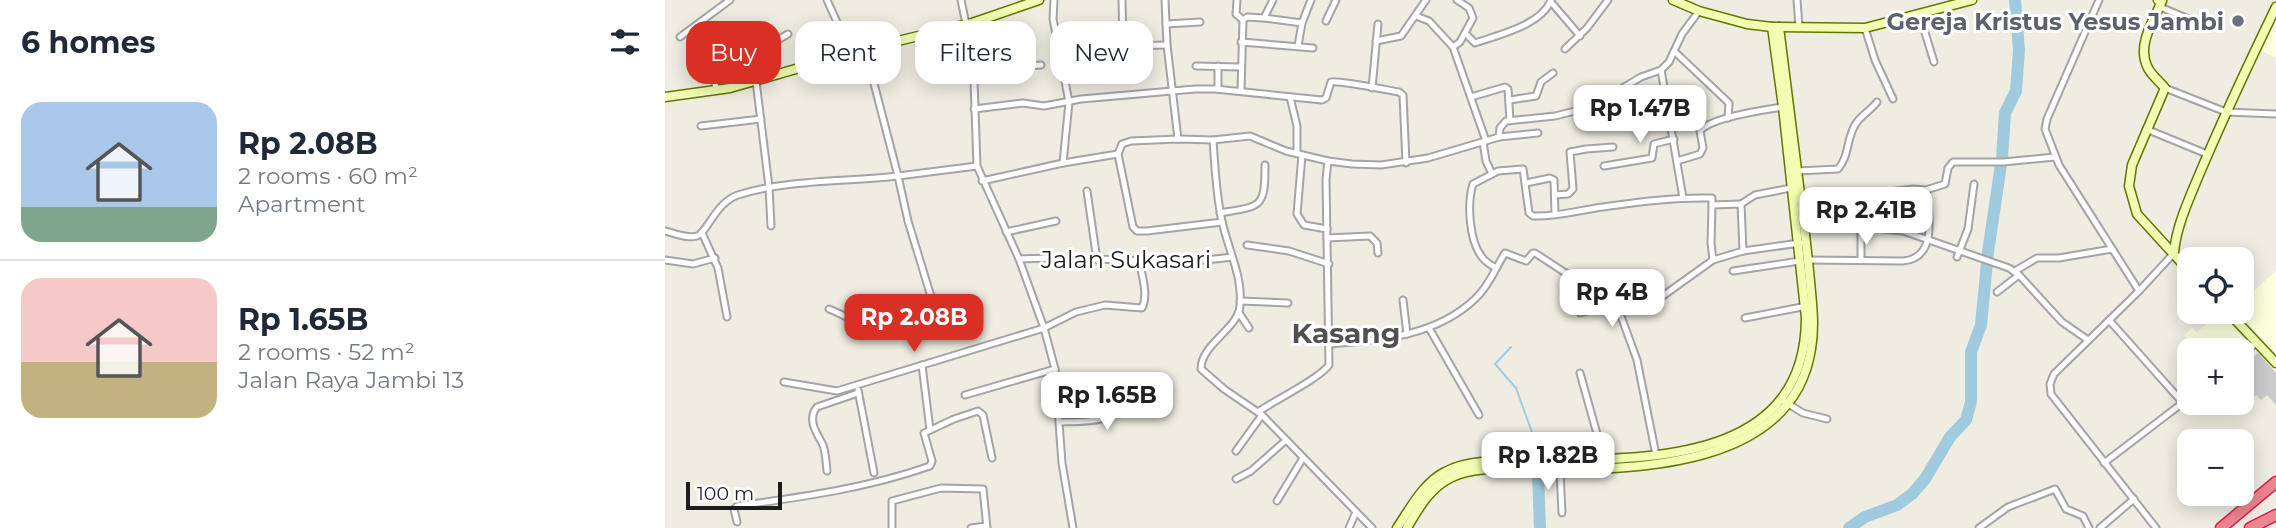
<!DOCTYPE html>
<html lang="en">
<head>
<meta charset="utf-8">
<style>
	:root { --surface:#fff; --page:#f6f6f7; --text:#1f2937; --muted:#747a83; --line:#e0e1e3; --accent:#d93025 }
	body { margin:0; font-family:Montserrat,sans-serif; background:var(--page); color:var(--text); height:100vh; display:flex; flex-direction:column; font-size:26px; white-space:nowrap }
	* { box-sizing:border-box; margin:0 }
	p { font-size:23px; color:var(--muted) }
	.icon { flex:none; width:38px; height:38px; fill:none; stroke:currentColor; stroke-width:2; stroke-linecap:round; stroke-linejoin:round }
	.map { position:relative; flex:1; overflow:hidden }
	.details { display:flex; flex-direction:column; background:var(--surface); width:665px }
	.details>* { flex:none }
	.top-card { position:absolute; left:21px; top:21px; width:665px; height:63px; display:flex; gap:14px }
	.tools { position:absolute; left:1512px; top:247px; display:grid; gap:14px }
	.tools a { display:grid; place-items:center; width:77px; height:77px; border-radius:14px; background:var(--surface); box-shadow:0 4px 18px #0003; font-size:35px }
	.scale { position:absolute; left:21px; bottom:18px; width:96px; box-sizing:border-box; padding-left:7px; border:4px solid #1d1d1d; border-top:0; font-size:19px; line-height:24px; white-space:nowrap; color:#1d1d1d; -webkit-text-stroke:5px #fff; paint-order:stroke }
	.price { position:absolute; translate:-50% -60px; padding:0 16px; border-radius:14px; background:#fff; color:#222; font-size:23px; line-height:46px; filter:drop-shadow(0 2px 4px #0008) }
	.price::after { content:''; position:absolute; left:50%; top:42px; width:21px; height:16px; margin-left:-10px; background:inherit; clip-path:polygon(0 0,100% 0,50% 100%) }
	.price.active { background:var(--accent); color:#fff }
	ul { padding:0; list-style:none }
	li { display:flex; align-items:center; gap:21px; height:175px; padding:0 21px }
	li+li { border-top:2px solid var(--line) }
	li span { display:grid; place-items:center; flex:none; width:196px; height:140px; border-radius:21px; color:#555 }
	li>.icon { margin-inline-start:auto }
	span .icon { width:84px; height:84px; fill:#fffc; stroke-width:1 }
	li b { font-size:30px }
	h2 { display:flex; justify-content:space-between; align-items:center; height:84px; padding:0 21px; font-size:30px }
	.tag { padding:0 24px; border-radius:21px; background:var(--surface); box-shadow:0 4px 18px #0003; font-size:24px; line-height:63px }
	.tag.active { background:var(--accent); color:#fff }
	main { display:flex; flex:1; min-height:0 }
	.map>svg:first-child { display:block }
	.education { fill:#fcffdb }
	.religious { fill:#cbcbcb }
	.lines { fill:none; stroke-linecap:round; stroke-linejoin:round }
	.stream { stroke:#a0cbdf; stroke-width:2 }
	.river { stroke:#a0cbdf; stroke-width:12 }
	.street-casing { stroke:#a4a4a4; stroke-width:9 }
	.secondary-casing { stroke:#617800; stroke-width:11 }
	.highway-casing { stroke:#e21b4d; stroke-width:13 }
	.street { stroke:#fff; stroke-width:5 }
	.secondary { stroke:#f2fdb3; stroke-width:8 }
	.highway { stroke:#eb858f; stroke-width:10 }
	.worship-dot { fill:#6b7280; stroke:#fff; stroke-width:2.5 }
	.labels { text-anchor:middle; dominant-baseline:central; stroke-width:6; stroke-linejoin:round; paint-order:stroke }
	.worship-label { font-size:24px; font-weight:bold; fill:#5b616d; stroke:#fff; text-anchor:end }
	.street-label { font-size:24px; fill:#1d1d1d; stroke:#fff }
	.quarter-label { font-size:28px; font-weight:bold; fill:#505050; stroke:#fff }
</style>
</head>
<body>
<main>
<section class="details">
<h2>6 homes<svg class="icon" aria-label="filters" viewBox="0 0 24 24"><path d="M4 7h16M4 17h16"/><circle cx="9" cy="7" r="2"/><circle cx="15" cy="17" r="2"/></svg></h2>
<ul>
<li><span style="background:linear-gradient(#a9c7e8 75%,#7fa58c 0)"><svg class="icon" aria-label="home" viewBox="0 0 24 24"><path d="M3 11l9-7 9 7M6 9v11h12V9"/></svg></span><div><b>Rp 2.08B</b><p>2 rooms · 60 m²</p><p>Apartment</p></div></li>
<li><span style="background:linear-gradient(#f6c9c9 60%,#c2b280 0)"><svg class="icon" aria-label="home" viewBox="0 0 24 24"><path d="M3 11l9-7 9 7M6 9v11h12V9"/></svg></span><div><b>Rp 1.65B</b><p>2 rooms · 52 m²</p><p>Jalan Raya Jambi 13</p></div></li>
</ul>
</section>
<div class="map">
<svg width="1611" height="528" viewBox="0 0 1611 528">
	<rect width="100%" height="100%" fill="#efece2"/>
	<g class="education">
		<polygon points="1611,18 1611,58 1595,50"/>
		<polygon points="1611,271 1611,355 1573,312 1577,312 1577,301"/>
		<polygon points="1555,312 1584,344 1577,350 1533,350 1519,335 1527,328 1532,332"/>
	</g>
	<polygon class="religious" points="1593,353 1611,373 1611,405 1602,395 1596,400 1591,395 1588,398 1584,394 1580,397 1577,393 1577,366"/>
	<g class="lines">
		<polyline class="stream" points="846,347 830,364 851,388 872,446 873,458"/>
		<g class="river">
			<polyline points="873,474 875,528"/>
			<polyline points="1184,528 1200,517 1232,505 1247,494 1260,479 1285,437 1301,420 1306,402 1306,352 1316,325 1323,252 1337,158 1340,113 1351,91 1354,50 1350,0"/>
		</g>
		<defs>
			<g id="street">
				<polyline points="162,0 186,53"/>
				<polyline points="296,0 301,24"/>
				<polyline points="389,0 388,19 404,102 398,163"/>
				<polyline points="500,0 502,45 513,139"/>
				<polyline points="572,0 571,14 578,20"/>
				<polyline points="1132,0 1134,27"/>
				<polyline points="1434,0 1382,119 1380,129 1394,165 1474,291"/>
				<polyline points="886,2 915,36"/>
				<polyline points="1495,7 1538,25"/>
				<polyline points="1254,13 1269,62"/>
				<polyline points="751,16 764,21 788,47 821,141"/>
				<polyline points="599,18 637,23"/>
				<polyline points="661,21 671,0"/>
				<polyline points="307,23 312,166 354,259 379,328 390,369 397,463 408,528"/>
				<polyline points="501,24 535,22"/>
				<polyline points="1200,28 1210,60 1228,99"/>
				<path d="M800 33 810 43C833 35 877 25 886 0"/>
				<polyline points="15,37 65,0"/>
				<polyline points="711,41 736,36 761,0"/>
				<polyline points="576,42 648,48"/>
				<polyline points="457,46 502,45"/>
				<polyline points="633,46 637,23 646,0"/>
				<polyline points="788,47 795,42 808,18 804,8 792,0"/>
				<polyline points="900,49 922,28 943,0"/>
				<polyline points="1009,51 1064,103 1063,118"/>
				<polyline points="451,56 452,50 458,44 457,0"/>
				<polyline points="531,66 576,67"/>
				<polyline points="307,70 376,65"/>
				<polyline points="996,70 1018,198"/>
				<polyline points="49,80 38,53 51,43"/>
				<polyline points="91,81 104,187 106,226"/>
				<polyline points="707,88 713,24"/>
				<polyline points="1500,88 1561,112 1611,114"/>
				<polyline points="553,89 553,66"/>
				<polyline points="52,90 49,81 51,76 123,34"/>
				<polyline points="576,91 578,20 582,17 599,18 608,0"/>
				<polyline points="625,97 632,126 632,153"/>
				<polyline points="806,97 840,87 843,89 845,121"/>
				<polyline points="845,100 871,96 876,82 888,73"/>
				<path d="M309 109 358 103 379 106 416 99 530 89H550L657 100 661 98 666 82C674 80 722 90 734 92L738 95 741 163"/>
				<polyline points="36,126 96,119"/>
				<polyline points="1481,129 1542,154"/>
				<polyline points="834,137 873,133"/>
				<path d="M548 140C550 167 551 195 557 221 563 250 578 276 575 306 573 329 536 344 536 369L559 389 597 415 707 528"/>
				<polyline points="818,142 821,161 827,174"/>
				<polyline points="637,155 632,214 639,225 662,229"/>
				<path d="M1012 161 1035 154 1038 148 1035 131C1046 117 1099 110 1118 107"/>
				<polyline points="939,166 987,158 989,144 1009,139"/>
				<path d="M1132 171 1173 169C1185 156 1181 136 1192 122 1197 115 1206 110 1212 102"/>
				<polyline points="317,181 398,163 453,154"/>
				<polyline points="861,183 885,178 889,180 890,214"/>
				<polyline points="422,191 432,260"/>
				<polyline points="890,195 903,194 908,189 905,152 921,149 948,147"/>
				<polyline points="1187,198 1190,226 1238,231 1344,268 1354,275 1397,322 1423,340"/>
				<polyline points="1076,204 1090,195 1126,188"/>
				<polyline points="1047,205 1046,243 1048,260"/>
				<polyline points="1137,209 1174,205 1187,198 1201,195 1248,189 1261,190 1280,184 1283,168 1288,162 1338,162 1390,157"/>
				<path d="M555 213C596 206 600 209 600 165"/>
				<polyline points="557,222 482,231 472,231 468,227 453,154 457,144 466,141 513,139 548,140 585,136 621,151 663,161 687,164 716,165 763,158 834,137 835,128 841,121 890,116 914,110 941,98 976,77 996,70 1004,62 1017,34 1034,11"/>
				<polyline points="1196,226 1196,260"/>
				<path d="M0 231C9 233 22 239 32 236 42 233 51 202 73 195 123 179 180 182 233 176L200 49"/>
				<polyline points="341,232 391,221"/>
				<polyline points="37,233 53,268 62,317"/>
				<polyline points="662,238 705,236 712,243 713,253"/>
				<polyline points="582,245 624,251 664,264"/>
				<polyline points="1292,257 1303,229 1309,184"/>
				<path d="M354 259C425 255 496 267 567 257"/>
				<polyline points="0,260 28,264 50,258"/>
				<path d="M1143 260 1238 261C1273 258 1264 214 1261 190"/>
				<path d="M831 268C826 265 820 262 817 257 804 241 802 203 808 184L833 171 858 169 864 213 868 216C892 217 915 210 938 207 974 202 1011 197 1047 198V205L1076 204 1078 251"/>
				<polyline points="1068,271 1135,261"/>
				<polyline points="1350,271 1372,258 1394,258 1447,249"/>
				<polyline points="1332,292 1354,275"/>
				<polyline points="738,300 742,334"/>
				<polyline points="575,301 623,303"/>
				<polyline points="953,308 995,298 1048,260 1078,251 1135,243"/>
				<path d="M164 309C177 314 191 323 205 326 224 331 251 328 270 321L268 303 243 221 233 176 312 166"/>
				<polyline points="574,313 584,328"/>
				<polyline points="915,313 944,306"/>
				<polyline points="1080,318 1142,306"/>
				<polyline points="1444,320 1518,403"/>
				<polyline points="764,328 814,415"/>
				<path d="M665 344C717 340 772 336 811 298 824 286 831 267 840 253L861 261 868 253H870L899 272 940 292 944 306 953 308 972 360 991 455"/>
				<polyline points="1577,355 1592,342"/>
				<polyline points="257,365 265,430"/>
				<polyline points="915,373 939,459"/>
				<path d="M119 382 172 391 379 328 411 312 440 305 477 308C484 294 476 274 474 259"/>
				<polyline points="193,390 209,473"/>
				<polyline points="300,395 390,369"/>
				<polyline points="1120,402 1138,413 1162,419"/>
				<path d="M593 412C610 400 654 379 664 365L661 179 663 161"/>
				<path d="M396 422C435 421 440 422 473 399"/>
				<polyline points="571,451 597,415"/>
				<polyline points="1439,463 1524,398"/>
				<polyline points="895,470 897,513"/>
				<path d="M162 471C161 463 161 450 157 443 151 432 142 419 152 407L193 393"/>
				<polyline points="571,479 586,471 620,441"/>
				<polyline points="612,501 638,458"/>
				<path d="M72 522 69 509 72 506C137 497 203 488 265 466L267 461 259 433 289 419 313 411 318 415 327 458"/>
				<polyline points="227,528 227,501 276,488 318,489 322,528"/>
				<polyline points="306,528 321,526"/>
				<polyline points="684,528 691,512"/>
				<polyline points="1314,528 1343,507 1390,489 1401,509 1418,516 1424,528"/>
				<polyline points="1435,528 1469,499"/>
				<polyline points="1491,528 1386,394 1385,384 1389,374 1474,291 1509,253"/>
			</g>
			<g id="secondary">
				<polyline points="1008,0 1034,11 1082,24 1107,27 1200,28 1307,0"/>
				<path d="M1493 0 1497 1C1489 20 1472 44 1482 66 1485 74 1494 81 1500 88L1467 165 1464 186 1472 214 1524 271"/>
				<polyline points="0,97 65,88 200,49 307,23 374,0"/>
				<path d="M1509 253C1511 227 1524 199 1534 175 1558 118 1584 63 1611 7"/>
				<polyline points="1563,312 1611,363"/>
				<path d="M732 528C745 509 758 483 780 472 808 457 848 462 879 461 985 458 1140 463 1141 318L1118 107 1107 27"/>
				<path d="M742 528C753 509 765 487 787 477 814 464 847 471 876 470 970 469 1127 469 1146 349 1150 326 1147 304 1145 281 1142 249 1138 217 1134 186 1127 133 1121 80 1114 27"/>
			</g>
			<g id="highway">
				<polyline points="1556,528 1611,482"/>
				<polyline points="1585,528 1611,515"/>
			</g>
		</defs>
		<use href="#street" class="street-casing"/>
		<use href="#secondary" class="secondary-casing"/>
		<use href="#highway" class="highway-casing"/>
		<use href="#street" class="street"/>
		<use href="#secondary" class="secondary"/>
		<use href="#highway" class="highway"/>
	</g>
	<circle class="worship-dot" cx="1573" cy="21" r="7"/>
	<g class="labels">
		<g class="worship-label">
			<text x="1559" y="21">Gereja Kristus Yesus Jambi</text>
		</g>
		<g class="street-label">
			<text x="461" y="259">Jalan Sukasari</text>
		</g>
		<g class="quarter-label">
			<text x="681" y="333">Kasang</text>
		</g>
	</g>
</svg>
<div class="tools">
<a><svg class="icon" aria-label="locate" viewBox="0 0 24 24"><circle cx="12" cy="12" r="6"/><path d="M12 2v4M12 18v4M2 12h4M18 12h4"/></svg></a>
<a>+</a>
<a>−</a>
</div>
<div class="scale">100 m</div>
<b class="price" style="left:975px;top:145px">Rp 1.47B</b>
<b class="price" style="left:1201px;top:247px">Rp 2.41B</b>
<b class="price" style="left:947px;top:329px">Rp 4B</b>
<b class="price active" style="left:249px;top:354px">Rp 2.08B</b>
<b class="price" style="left:442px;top:432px">Rp 1.65B</b>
<b class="price" style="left:883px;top:492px">Rp 1.82B</b>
<div class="top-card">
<a class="tag active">Buy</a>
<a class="tag">Rent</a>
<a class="tag">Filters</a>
<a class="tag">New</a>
</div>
</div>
</main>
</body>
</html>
